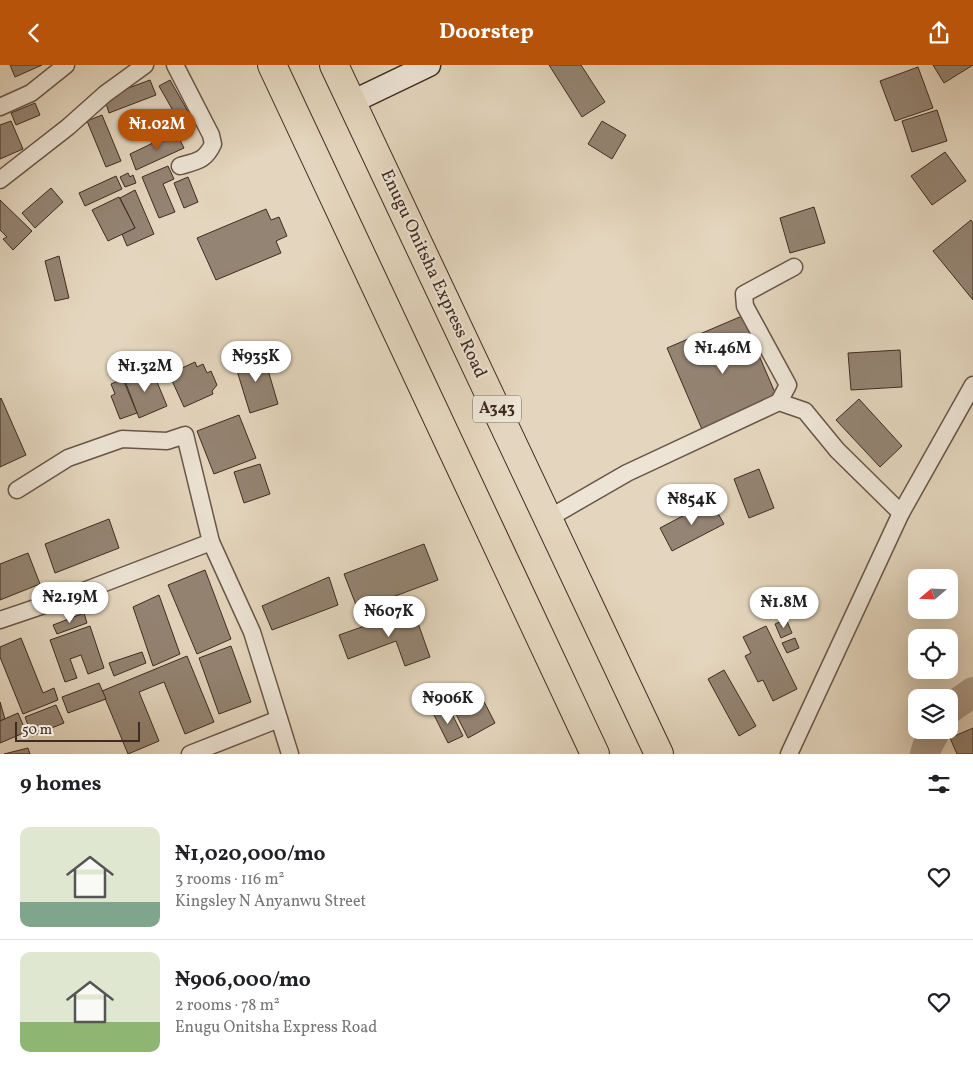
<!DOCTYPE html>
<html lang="en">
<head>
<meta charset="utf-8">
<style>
	:root { --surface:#fff; --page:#f6f6f6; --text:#202124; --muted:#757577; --line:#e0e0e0; --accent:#b45309 }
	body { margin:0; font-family:Vollkorn,serif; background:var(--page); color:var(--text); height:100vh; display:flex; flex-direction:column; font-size:19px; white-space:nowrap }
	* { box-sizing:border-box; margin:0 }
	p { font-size:16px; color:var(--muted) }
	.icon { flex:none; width:28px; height:28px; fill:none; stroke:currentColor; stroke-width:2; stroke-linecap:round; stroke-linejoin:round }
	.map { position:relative; height:689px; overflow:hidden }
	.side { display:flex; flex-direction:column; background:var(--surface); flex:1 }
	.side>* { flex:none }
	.needle { width:32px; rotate:251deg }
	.tools { position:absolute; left:908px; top:504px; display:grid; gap:10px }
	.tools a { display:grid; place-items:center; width:50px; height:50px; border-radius:10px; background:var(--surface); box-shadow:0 5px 20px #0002; font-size:25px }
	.scale { position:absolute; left:15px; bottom:12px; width:125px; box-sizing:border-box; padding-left:5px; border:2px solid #3e2c22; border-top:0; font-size:14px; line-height:18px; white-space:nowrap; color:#3e2c22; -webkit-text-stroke:4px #ede4d5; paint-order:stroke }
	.price { position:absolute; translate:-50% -42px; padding:0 11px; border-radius:18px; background:#fff; color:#222; font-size:16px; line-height:32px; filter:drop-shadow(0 1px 2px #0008) }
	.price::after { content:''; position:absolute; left:50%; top:30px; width:15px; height:11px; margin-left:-8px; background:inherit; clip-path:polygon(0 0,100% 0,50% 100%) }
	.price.on { background:var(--accent); color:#fff }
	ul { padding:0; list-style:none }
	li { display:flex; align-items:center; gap:15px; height:125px; padding:0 20px }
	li+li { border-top:1px solid var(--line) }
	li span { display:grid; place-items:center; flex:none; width:140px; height:100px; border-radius:10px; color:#555 }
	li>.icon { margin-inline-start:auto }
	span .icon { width:60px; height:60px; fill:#fffc; stroke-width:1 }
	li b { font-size:21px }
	h2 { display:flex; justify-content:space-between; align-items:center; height:60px; padding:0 20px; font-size:21px }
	header { display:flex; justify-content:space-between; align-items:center; height:65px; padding:0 20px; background:var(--accent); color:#fff; font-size:22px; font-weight:700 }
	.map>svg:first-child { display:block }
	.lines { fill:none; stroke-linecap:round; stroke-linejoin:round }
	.river { stroke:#ac9c89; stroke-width:30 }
	.building { fill:#948473; stroke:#3e2c22 }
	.street-casing { stroke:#685649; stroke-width:19 }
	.secondary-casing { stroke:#3e2c22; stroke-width:25 }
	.highway-casing { stroke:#3e2c22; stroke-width:30 }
	.street { stroke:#ede4d5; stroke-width:16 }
	.secondary { stroke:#ede4d5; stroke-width:22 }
	.highway { stroke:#e4d6be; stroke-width:28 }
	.labels { text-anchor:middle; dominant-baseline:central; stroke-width:4; stroke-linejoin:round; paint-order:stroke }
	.shield { fill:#ede4d5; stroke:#726358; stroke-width:1 }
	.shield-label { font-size:16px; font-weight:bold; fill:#3e2c22 }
	.street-label { font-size:18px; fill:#3e2c22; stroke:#ede4d5 }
</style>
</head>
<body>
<header><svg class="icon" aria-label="back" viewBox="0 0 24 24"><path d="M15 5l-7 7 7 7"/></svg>Doorstep<svg class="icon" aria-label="share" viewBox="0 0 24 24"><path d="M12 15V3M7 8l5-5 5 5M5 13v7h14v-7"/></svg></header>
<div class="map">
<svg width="973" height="689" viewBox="0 0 973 689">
	<rect width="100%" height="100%" fill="#e4d6be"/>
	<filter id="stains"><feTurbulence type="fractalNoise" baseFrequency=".004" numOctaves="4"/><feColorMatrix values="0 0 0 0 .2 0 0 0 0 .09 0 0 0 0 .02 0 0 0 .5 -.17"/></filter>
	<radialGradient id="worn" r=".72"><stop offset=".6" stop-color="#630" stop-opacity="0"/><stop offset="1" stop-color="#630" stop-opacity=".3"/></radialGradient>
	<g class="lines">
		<g class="river">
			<polyline points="949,644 973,627"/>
			<polyline points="925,689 927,682 936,665"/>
		</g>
	</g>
	<g class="building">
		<polygon points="10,0 42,0 15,12"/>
		<polygon points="549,0 581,0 605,37 582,52"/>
		<polygon points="933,0 973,0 944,18"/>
		<polygon points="918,2 933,43 895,56 880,16"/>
		<polygon points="150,15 156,30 109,48 104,32"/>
		<polygon points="170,15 195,59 184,65 159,21"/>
		<polygon points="35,38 40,50 16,60 11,48"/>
		<polygon points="937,45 947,76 912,87 902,56"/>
		<polygon points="102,50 121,96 106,102 87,56"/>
		<polygon points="11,56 23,84 0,94 0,60"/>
		<polygon points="602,56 626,70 612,94 588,79"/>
		<polygon points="176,67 184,83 136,105 130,89"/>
		<polygon points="945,87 966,116 932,140 911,111"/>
		<polygon points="168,101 174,114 163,119 175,147 159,153 142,112"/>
		<polygon points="128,108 130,112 133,110 136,118 125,122 120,112"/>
		<polygon points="116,111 122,124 85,141 79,128"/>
		<polygon points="188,112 198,137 184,143 174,118"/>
		<polygon points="51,123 63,137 35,163 22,148"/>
		<polygon points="135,125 154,169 127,181 122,169 135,163 120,133"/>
		<polygon points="119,132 135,163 108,176 92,145"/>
		<polygon points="0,135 32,166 13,185 3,174 7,172 0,165"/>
		<polygon points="814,142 825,178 790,188 780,153"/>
		<polygon points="266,144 271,155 279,152 287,171 276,176 281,188 216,215 197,173"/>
		<polygon points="971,155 973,158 973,235 933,186"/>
		<polygon points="59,191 69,233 55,236 45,196"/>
		<polygon points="742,251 779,337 704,369 667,283"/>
		<polygon points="900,285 902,322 851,325 848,288"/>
		<polygon points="263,288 278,339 250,348 234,296"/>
		<polygon points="195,297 197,302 203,299 207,308 211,306 217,320 212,326 213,329 184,342 169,309"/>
		<polygon points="131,304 134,312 152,305 167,341 139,353 122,308"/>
		<polygon points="123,314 137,348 120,354 111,331 115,329 111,319"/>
		<polygon points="1,333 26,390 0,402 0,334"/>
		<polygon points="859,334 902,381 880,402 836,355"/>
		<polygon points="239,350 256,393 214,409 197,366"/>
		<polygon points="260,399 270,429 244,438 234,407"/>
		<polygon points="759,404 774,443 749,453 734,414"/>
		<polygon points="711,436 724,459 672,486 660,463"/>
		<polygon points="109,454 119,483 55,508 45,479"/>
		<polygon points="424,479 438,515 358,545 344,509"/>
		<polygon points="28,488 40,519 0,535 0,499"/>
		<polygon points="205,505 231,574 197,589 168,520"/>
		<polygon points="329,512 338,540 272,565 262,541"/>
		<polygon points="159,530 180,589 153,601 133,542"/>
		<polygon points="413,544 430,592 405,601 396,576 348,594 339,570"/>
		<polygon points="84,548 87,558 57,569 53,560"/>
		<polygon points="786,554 792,568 781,573 775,559"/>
		<polygon points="90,561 104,603 88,609 81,590 70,594 77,613 65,617 50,575"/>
		<polygon points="766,561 797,624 773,636 763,615 758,617 745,591 751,588 743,572"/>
		<polygon points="21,573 43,628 54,623 58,635 23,649 0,592 0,582"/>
		<polygon points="795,573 799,583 787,588 782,578"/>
		<polygon points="231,581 251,637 219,649 199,593"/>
		<polygon points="142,587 146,598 114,611 109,598"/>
		<polygon points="187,591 214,657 185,669 164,617 139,627 159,676 128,689 102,626"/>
		<polygon points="724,605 756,661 739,671 708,614"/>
		<polygon points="99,618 106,634 68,648 62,632"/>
		<polygon points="479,627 495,658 468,673 452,641"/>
		<polygon points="0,637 5,654 0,656"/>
		<polygon points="56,640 64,658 32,671 25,652"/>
		<polygon points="449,643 463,671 448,678 434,650"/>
		<polygon points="18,648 26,667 0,678 0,656"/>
		<polygon points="973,663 973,689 957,689 950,673"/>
		<polygon points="28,683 30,689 4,689"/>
	</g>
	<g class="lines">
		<defs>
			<g id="street">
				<path d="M175 0 211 70 213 79C205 96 197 96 180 101"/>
				<polyline points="0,42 31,28 66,0"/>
				<polyline points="0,115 68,62 105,29 145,0"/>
				<polyline points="794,202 744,229 745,241 788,320 779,337 805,346 837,385 901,448"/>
				<polyline points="17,425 68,393 122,374 167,376 185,370 211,477 252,567 290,689"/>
				<polyline points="549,453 627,408 779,337"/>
				<polyline points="0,555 68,532 211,477"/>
				<polyline points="190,689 279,654"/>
				<polyline points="789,689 901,448 973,320"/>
			</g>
			<polyline id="secondary" points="352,37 429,0"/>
			<g id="highway">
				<polyline points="272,0 595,689"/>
				<polyline points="334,0 659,689"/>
			</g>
		</defs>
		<use href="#street" class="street-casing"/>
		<use href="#secondary" class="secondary-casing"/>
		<use href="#highway" class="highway-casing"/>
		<use href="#street" class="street"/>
		<use href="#secondary" class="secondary"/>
		<use href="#highway" class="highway"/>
	</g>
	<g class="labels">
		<rect class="shield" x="473" y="330.5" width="48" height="27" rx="4"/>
		<g class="shield-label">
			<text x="497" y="344">A343</text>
		</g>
		<g class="street-label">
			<text transform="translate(433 209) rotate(65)">Enugu Onitsha Express Road</text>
		</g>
	</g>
	<rect width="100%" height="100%" filter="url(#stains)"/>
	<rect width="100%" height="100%" fill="url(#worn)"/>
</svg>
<div class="tools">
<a><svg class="needle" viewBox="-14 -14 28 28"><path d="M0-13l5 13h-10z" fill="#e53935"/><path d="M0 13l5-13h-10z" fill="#757577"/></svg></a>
<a><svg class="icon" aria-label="locate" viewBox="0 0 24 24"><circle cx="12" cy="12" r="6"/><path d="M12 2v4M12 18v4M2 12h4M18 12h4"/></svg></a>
<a><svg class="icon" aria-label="layers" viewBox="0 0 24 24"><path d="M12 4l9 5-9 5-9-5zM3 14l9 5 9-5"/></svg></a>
</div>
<div class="scale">50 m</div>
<b class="price on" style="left:157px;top:86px">₦1.02M</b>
<b class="price" style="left:723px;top:310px">₦1.46M</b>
<b class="price" style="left:256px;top:318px">₦935K</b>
<b class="price" style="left:145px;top:328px">₦1.32M</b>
<b class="price" style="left:692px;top:461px">₦854K</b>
<b class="price" style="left:70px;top:559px">₦2.19M</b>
<b class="price" style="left:784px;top:564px">₦1.8M</b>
<b class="price" style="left:389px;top:573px">₦607K</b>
<b class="price" style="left:448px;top:660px">₦906K</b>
</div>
<section class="side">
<h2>9 homes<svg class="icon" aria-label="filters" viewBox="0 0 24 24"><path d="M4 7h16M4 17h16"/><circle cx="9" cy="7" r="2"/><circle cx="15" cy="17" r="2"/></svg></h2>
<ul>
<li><span style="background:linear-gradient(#dfe7d0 75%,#7fa58c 0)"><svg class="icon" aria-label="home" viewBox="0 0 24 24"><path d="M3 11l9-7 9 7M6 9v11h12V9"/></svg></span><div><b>₦1,020,000/mo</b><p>3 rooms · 116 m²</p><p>Kingsley N Anyanwu Street</p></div><svg class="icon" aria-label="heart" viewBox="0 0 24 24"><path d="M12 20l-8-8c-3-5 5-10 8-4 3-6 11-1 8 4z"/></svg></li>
<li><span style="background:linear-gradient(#dfe7d0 70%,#8fb573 0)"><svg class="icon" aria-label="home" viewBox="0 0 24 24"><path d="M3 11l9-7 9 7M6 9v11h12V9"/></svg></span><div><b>₦906,000/mo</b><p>2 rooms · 78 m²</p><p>Enugu Onitsha Express Road</p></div><svg class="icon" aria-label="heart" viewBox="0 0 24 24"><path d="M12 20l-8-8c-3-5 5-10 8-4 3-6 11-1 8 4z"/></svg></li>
</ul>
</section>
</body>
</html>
